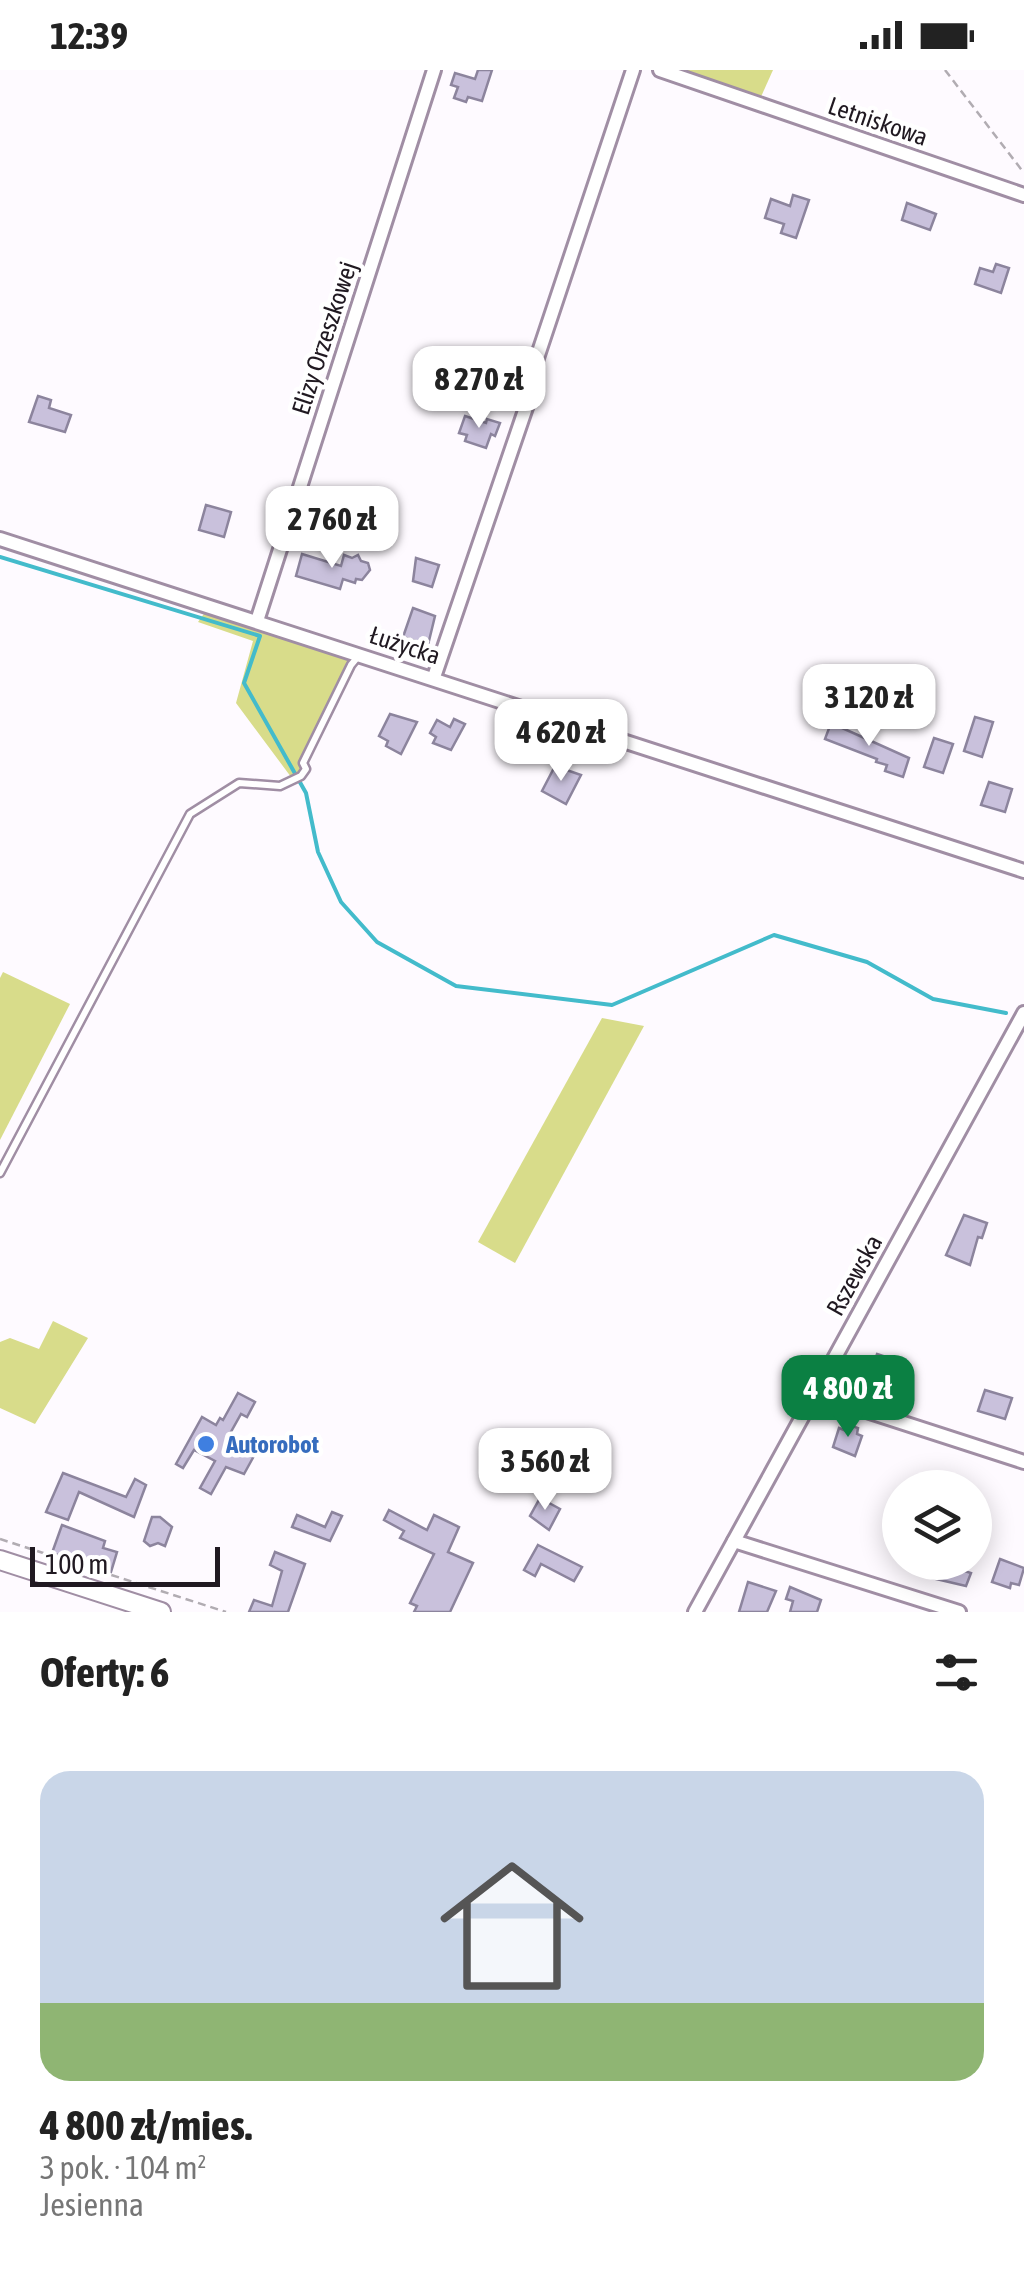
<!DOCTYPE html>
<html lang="pl">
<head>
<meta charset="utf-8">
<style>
	:root { --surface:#fff; --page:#f6f6f6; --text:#222; --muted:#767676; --accent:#0b8043 }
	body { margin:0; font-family:"Asap Condensed",sans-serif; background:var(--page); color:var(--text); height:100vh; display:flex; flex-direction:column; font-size:38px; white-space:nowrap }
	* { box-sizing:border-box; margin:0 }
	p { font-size:32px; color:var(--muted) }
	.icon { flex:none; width:55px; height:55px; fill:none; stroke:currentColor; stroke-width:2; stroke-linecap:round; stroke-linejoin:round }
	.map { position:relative; height:1542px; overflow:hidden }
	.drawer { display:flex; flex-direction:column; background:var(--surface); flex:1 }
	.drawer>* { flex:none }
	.controls { position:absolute; left:882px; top:1400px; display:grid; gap:20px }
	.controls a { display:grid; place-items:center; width:110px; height:110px; border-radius:50%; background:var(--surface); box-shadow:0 5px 25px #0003; font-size:50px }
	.scale { position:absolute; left:30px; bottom:25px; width:190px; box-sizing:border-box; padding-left:10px; border:5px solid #201921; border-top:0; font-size:28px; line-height:35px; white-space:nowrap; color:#201921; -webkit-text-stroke:8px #fff; paint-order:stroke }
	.price { position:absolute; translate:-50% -85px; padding:0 22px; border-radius:20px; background:#fff; color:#222; font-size:32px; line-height:65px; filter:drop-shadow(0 2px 5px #0008) }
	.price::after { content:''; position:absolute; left:50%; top:60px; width:30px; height:22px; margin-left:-15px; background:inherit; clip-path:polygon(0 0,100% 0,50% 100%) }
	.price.selected { background:var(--accent); color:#fff }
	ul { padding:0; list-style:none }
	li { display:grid; align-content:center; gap:20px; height:530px; padding:0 40px }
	li span { display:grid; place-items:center; height:310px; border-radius:30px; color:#555 }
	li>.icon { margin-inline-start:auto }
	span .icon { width:180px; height:180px; fill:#fffc; stroke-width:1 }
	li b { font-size:42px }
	h2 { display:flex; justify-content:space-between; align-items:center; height:120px; padding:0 40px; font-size:42px }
	.status { display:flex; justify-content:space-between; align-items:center; height:70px; padding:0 50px; background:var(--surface); direction:ltr }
	.status svg { height:28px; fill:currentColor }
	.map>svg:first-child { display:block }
	.green { fill:#d8dc8a }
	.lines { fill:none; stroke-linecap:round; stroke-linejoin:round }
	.stream { stroke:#43bbcb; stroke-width:4 }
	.building { fill:#c9c1dc; stroke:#8c849d; stroke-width:2.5 }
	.service-casing { stroke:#a08ea4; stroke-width:11 }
	.minor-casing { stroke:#a08ea4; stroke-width:18 }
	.secondary-casing { stroke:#a08ea4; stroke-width:22 }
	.path { stroke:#b1acb2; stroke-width:2.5; stroke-dasharray:8 5; stroke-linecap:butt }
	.service { stroke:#fff; stroke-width:6 }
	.minor { stroke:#fff; stroke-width:12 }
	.secondary { stroke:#fff; stroke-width:18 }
	.shop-dot { fill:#3f7fe0; stroke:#fff; stroke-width:4 }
	.labels { text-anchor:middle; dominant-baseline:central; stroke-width:9; stroke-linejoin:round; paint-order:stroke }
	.street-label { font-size:25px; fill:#201921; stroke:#fff }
	.shop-label { font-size:25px; font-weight:bold; fill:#366cbe; stroke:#fff; text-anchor:start }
</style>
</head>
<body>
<div class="status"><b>12:39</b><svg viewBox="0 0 49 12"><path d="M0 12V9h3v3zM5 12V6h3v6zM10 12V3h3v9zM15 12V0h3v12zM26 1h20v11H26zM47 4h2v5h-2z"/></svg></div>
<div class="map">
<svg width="1024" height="1542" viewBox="0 0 1024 1542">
	<rect width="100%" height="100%" fill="#fefaff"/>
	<g class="green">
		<polygon points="679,0 773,0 760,29"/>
		<polygon points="206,541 354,587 294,711 236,633 253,571 198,552"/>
		<polygon points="3,902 70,934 0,1070 0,908"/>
		<polygon points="602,948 644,956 515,1193 478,1172"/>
		<polygon points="53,1251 88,1268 35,1354 0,1338 0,1272 10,1268 39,1279"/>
	</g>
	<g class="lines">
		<polyline class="stream" points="0,487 260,566 244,613 306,723 318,782 341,832 377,872 456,916 612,935 774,865 867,892 933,929 1006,943"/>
	</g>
	<g class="building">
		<polygon points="478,0 492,0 482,31 468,27 466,32 454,28 458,17 451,15 455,3 475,9"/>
		<polygon points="793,125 809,130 796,168 781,163 784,154 765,148 771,129 790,136"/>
		<polygon points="907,133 936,144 930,160 902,150"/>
		<polygon points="996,194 1009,198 1001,223 975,214 980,198 993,202"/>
		<polygon points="38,326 51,330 49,338 71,345 65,362 29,352"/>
		<polygon points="465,346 486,353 487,349 500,353 495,366 491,364 486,378 465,371 467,365 459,363"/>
		<polygon points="206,435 231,442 224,467 199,460"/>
		<polygon points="302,484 341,496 344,485 352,488 358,485 361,491 368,493 370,500 362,510 356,509 355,513 343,509 340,519 296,506"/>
		<polygon points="416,488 439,495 432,517 413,511"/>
		<polygon points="413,538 435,546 428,575 403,567"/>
		<polygon points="390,644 417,652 401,684 386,676 388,671 379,666"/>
		<polygon points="975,647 993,652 982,687 964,681"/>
		<polygon points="454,649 465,654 451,680 433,673 436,667 430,663 437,650 450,657"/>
		<polygon points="831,653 909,688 903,707 885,701 887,695 876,692 877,689 825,669"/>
		<polygon points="934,668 953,674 943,703 924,697"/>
		<polygon points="555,696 581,705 566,734 542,721"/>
		<polygon points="989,712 1012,719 1005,742 981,735"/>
		<polygon points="964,1145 987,1153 982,1168 978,1167 970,1195 946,1185"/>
		<polygon points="877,1284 901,1292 895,1308 890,1307 888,1312 880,1314 878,1309 870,1306"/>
		<polygon points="985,1320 1012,1328 1005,1349 978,1341"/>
		<polygon points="238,1323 255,1332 247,1347 241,1344 227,1369 255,1384 244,1404 226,1397 211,1424 200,1418 215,1391 194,1380 183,1398 176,1394 202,1347 216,1355 220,1348 223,1350"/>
		<polygon points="846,1354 858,1358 857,1364 862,1366 855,1386 833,1377 839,1358 844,1360"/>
		<polygon points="63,1403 126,1427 135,1409 146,1415 134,1447 79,1422 68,1450 46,1442"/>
		<polygon points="540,1428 560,1439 549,1460 530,1446"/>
		<polygon points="389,1440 427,1460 434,1445 459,1457 448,1482 473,1493 450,1542 414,1542 417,1536 410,1533 434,1484 400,1468 404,1461 384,1450"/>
		<polygon points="332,1442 342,1446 330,1471 292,1457 297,1445 325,1457"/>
		<polygon points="152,1447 160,1447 172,1457 165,1476 158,1473 150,1476 144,1471"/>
		<polygon points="62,1455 105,1471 103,1478 117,1482 111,1502 52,1483"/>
		<polygon points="538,1475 582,1497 574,1511 541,1494 535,1506 524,1500"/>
		<polygon points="275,1482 305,1494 288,1542 249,1542 254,1530 272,1536 282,1501 270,1495"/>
		<polygon points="1000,1489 1024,1498 1019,1515 1011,1513 1010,1518 992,1512"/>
		<polygon points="936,1492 971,1503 966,1516 932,1508"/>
		<polygon points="748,1512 776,1521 767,1542 739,1542"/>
		<polygon points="790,1517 821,1530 817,1542 790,1542 793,1531 786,1529"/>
	</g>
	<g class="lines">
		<defs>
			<polyline id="service" points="0,1103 190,744 239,713 280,716 301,706 306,699 303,693 351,595 360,584"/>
			<g id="minor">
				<polyline points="660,0 1024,125"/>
				<polyline points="0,469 1024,801"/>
				<polyline points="257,551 434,0"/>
				<polyline points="434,607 533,317 535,294 633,0"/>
				<polyline points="814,1324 1024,1392"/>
				<polyline points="734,1471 959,1542"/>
				<polyline points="695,1542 1024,943"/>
			</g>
			<polyline id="secondary" points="0,1490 161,1542"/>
		</defs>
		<use href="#service" class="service-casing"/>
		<use href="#minor" class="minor-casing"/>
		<use href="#secondary" class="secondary-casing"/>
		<g class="path">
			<polyline points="945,0 1024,103"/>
			<polyline points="0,1469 226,1542"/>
		</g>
		<use href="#service" class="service"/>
		<use href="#minor" class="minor"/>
		<use href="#secondary" class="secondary"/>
	</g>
	<circle class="shop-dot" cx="206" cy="1374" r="10"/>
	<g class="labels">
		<g class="street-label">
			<text transform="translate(878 51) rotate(19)">Letniskowa</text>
			<text transform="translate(324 268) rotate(-72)">Elizy Orzeszkowej</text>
			<text transform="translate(405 575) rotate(18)">Łużycka</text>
			<text transform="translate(854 1205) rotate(-61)">Rszewska</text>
		</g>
		<g class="shop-label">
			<text x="226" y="1374">Autorobot</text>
		</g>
	</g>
</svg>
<div class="controls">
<a><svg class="icon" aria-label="layers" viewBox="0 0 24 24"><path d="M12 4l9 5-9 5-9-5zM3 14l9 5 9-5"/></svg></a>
</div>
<div class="scale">100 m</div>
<b class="price" style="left:479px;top:361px">8 270 zł</b>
<b class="price" style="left:332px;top:501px">2 760 zł</b>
<b class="price" style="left:869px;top:679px">3 120 zł</b>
<b class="price" style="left:561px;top:714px">4 620 zł</b>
<b class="price selected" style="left:848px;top:1370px">4 800 zł</b>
<b class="price" style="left:545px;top:1443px">3 560 zł</b>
</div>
<section class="drawer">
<h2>Oferty: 6<svg class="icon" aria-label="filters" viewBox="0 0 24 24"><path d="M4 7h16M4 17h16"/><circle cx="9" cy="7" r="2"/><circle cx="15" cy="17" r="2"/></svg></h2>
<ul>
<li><span style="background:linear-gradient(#c9d6e8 75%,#8fb573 0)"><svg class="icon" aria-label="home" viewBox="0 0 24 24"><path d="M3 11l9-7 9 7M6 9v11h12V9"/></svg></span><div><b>4 800 zł/mies.</b><p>3 pok. · 104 m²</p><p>Jesienna</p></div></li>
</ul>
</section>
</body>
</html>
